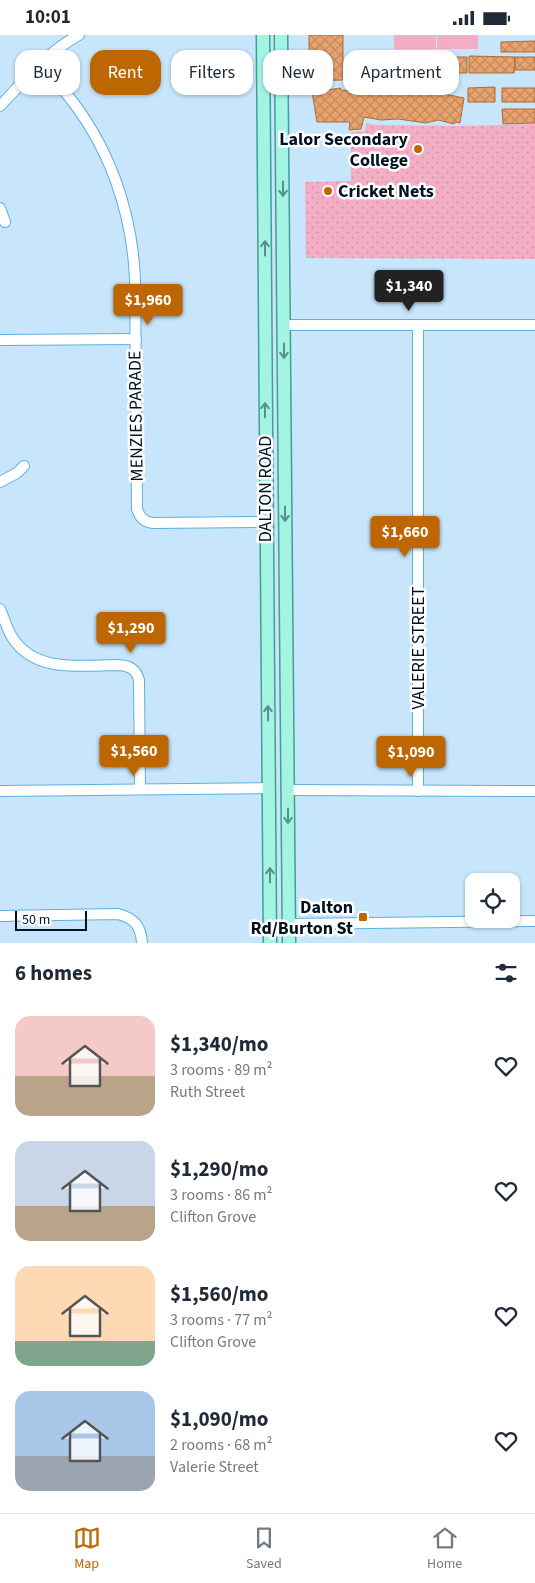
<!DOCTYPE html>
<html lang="en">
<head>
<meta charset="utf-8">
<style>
	:root { --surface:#fff; --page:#f6f6f7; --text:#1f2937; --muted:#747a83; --line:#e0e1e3; --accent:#be6601 }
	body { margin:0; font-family:"Source Sans 3",sans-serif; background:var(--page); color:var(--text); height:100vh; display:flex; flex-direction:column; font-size:19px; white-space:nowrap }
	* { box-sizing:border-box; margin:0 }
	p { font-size:16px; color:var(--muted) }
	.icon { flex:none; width:28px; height:28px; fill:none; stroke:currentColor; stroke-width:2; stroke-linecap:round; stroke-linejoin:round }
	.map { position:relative; height:908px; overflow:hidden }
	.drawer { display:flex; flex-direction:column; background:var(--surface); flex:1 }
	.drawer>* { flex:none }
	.banner { position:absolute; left:15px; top:15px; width:505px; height:45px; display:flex; gap:10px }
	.buttons { position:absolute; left:465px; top:838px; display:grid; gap:10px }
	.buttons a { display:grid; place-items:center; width:55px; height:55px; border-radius:10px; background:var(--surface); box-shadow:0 1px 4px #0004; font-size:25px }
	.scale { position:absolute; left:15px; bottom:12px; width:72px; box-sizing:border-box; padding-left:5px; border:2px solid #00111f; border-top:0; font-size:14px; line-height:18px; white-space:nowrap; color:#00111f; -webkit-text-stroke:4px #fff; paint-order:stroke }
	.price { position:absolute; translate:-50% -42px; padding:0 11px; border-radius:5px; background:var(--accent); color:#fff; font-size:16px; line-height:32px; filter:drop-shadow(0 1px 2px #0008) }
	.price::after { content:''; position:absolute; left:50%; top:30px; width:15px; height:11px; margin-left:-8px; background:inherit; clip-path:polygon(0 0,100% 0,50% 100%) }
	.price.active { background:#222; color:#fff }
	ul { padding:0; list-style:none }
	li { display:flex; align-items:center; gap:15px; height:125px; padding:0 15px }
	li span { display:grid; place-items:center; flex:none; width:140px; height:100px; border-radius:15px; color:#555 }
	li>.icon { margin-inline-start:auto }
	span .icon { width:60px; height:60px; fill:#fffc; stroke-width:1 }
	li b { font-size:21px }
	h2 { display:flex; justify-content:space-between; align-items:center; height:60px; padding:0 15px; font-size:21px }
	.tag { padding:0 18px; border-radius:15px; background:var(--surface); box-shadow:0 1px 4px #0004; font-size:18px; line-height:45px }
	.tag.active { background:var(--accent); color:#fff }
	.status { display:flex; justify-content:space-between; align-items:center; height:35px; padding:0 25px; background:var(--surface); direction:ltr }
	.status svg { height:14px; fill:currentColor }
	.tab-bar { display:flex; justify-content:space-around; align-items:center; height:70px; border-top:1px solid var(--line); background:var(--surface); font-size:14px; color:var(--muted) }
	.tab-bar a { display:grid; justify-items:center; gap:2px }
	.tab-bar .active { color:var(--accent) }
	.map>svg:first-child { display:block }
	.grass { fill:url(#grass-dots) }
	.park { fill:#f3aec5 }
	.building { fill:url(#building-cross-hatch); stroke:#ad6b36 }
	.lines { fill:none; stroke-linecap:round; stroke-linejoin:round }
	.minor-casing { stroke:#5dafe1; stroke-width:12 }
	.major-casing { stroke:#429f93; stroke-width:15 }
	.minor { stroke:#fff; stroke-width:10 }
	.major { stroke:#a3f4e3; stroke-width:12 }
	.oneway { stroke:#5a8e8b }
	.poi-dot { fill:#be6601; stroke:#fff; stroke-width:2 }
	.labels { text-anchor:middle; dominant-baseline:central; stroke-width:5; stroke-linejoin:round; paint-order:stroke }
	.poi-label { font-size:18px; font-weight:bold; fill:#00111f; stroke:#fff; text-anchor:end }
	.street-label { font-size:18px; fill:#00111f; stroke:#fff }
</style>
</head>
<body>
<div class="status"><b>10:01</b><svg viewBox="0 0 49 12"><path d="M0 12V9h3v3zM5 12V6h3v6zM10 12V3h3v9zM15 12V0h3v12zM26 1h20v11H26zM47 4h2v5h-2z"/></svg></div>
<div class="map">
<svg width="535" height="908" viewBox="0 0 535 908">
	<defs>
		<pattern id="grass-dots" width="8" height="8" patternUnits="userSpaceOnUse" patternTransform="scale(1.25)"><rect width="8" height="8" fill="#f3aec5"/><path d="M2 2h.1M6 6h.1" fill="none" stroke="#cf95a9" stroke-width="1.8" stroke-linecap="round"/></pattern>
		<pattern id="building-cross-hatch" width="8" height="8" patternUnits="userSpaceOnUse" patternTransform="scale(1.25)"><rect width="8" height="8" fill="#e8a26d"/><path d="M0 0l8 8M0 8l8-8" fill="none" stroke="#c58a5e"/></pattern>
	</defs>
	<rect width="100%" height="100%" fill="#c7e6fb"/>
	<polygon class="grass" points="366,88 376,90 456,91 535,89 535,224 306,223 305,147 351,146 351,97 365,96"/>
	<g class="park">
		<rect x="394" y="0" width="42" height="14"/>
		<rect x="437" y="0" width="41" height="14"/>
		<polygon points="320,151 337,152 337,161 320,161"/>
	</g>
	<g class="building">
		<polygon points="309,0 343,0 343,45 309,46"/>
		<polygon points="535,6 535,17 501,17 501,7"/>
		<polygon points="469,21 515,22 514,38 469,38"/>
		<polygon points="354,22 467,22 467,38 354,39"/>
		<rect x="515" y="22" width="20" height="13"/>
		<polygon points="356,52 368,55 368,59 388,55 425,55 464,63 460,88 455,87 454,89 438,85 426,88 398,84 381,85 364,82 361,94 349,95 350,87 317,87 312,57 341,53 340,55 355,56"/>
		<polygon points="495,52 495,67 468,67 468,53"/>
		<rect x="502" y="53" width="33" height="14"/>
		<polygon points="502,74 535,74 535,88 503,89"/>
	</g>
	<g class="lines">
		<defs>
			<g id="minor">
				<path d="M39 29C48 38 57 47 65 57 109 110 132 176 135 244L137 474C140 483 144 487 153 488L265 487"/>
				<path d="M0 71C25 45 47 17 79 0"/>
				<polyline points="0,173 5,187"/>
				<polyline points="284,290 535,290"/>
				<polyline points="0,305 136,304"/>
				<polyline points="0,447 17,438 24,431"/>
				<path d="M0 574C4 583 7 594 12 602 35 639 82 630 119 630 130 631 136 634 139 645L140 754"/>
				<polyline points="288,755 535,756"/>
				<polyline points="0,756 269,753"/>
				<polyline points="418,756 418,290"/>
				<path d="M0 881 118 879C134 883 141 891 142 908"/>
				<polyline points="289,889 535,886"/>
			</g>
			<g id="major">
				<polyline points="263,0 270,908"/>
				<polyline points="281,0 289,908"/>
			</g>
		</defs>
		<use href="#minor" class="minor-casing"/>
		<use href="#major" class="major-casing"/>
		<use href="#minor" class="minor"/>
		<use href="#major" class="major"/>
	</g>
	<defs><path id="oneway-shaft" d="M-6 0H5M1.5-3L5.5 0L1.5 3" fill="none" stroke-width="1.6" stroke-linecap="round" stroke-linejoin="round" transform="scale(1.25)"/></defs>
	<g class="oneway">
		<use href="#oneway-shaft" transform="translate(283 154) rotate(90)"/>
		<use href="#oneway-shaft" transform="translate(265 213) rotate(-90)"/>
		<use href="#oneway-shaft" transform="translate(284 316) rotate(90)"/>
		<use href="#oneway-shaft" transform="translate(265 375) rotate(-90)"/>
		<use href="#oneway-shaft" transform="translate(285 479) rotate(90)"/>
		<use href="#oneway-shaft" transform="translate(268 678) rotate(-91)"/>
		<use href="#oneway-shaft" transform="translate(288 781) rotate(90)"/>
		<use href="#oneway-shaft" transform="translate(270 840) rotate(-90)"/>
	</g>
	<g class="poi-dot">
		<circle cx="418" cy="114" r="5"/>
		<circle cx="328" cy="156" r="5"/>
		<rect x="358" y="877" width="10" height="10" rx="2.5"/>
	</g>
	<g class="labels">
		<g class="poi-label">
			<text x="408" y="104">Lalor Secondary<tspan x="408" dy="21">College</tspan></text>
			<text x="338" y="156" text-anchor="start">Cricket Nets</text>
			<text x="353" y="872">Dalton<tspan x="353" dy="21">Rd/Burton St</tspan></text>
		</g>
		<g class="street-label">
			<text transform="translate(136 381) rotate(-91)">MENZIES PARADE</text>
			<text transform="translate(265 454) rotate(-90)">DALTON ROAD</text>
			<text transform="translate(418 613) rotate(-90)">VALERIE STREET</text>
		</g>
	</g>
</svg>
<div class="buttons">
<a><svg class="icon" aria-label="locate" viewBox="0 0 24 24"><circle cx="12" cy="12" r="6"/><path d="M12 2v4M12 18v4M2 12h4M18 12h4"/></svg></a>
</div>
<div class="scale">50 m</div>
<b class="price active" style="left:409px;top:277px">$1,340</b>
<b class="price" style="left:148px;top:291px">$1,960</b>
<b class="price" style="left:405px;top:523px">$1,660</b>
<b class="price" style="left:131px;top:619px">$1,290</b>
<b class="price" style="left:134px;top:742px">$1,560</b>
<b class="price" style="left:411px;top:743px">$1,090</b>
<div class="banner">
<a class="tag">Buy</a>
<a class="tag active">Rent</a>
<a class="tag">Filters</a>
<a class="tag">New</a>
<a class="tag">Apartment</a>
</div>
</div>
<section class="drawer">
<h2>6 homes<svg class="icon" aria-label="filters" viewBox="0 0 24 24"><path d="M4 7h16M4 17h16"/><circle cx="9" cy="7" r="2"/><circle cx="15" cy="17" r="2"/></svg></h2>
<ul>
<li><span style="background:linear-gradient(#f6c9c9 60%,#b9a48a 0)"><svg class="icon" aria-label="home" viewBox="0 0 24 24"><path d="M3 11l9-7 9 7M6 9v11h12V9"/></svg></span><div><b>$1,340/mo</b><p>3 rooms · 89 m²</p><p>Ruth Street</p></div><svg class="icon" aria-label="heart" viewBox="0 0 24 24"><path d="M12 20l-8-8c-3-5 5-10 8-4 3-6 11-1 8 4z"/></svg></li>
<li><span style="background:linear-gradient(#c9d6e8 65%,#b9a48a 0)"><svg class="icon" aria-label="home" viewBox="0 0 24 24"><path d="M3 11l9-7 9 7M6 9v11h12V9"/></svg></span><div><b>$1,290/mo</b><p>3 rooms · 86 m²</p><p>Clifton Grove</p></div><svg class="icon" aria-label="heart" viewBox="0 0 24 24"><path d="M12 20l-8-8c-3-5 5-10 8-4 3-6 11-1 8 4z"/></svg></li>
<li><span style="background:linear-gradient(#ffd9b3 75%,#7fa58c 0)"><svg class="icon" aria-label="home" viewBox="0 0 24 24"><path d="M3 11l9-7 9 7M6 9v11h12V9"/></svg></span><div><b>$1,560/mo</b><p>3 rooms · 77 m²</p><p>Clifton Grove</p></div><svg class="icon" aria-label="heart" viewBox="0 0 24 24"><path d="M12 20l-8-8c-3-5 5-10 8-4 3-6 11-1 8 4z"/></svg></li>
<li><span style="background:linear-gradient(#a9c7e8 65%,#9aa5b1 0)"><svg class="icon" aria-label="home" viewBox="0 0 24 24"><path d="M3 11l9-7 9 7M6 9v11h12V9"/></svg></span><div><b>$1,090/mo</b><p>2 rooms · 68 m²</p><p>Valerie Street</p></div><svg class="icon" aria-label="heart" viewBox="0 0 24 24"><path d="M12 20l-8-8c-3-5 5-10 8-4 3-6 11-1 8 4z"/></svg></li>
</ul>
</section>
<nav class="tab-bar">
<a class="active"><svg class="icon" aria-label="map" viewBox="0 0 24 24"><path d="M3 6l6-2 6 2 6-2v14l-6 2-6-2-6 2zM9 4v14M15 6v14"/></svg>Map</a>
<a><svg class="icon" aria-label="saved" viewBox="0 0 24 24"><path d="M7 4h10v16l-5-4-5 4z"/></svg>Saved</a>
<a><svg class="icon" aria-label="home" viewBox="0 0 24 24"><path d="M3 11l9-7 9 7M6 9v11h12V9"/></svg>Home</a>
</nav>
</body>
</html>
